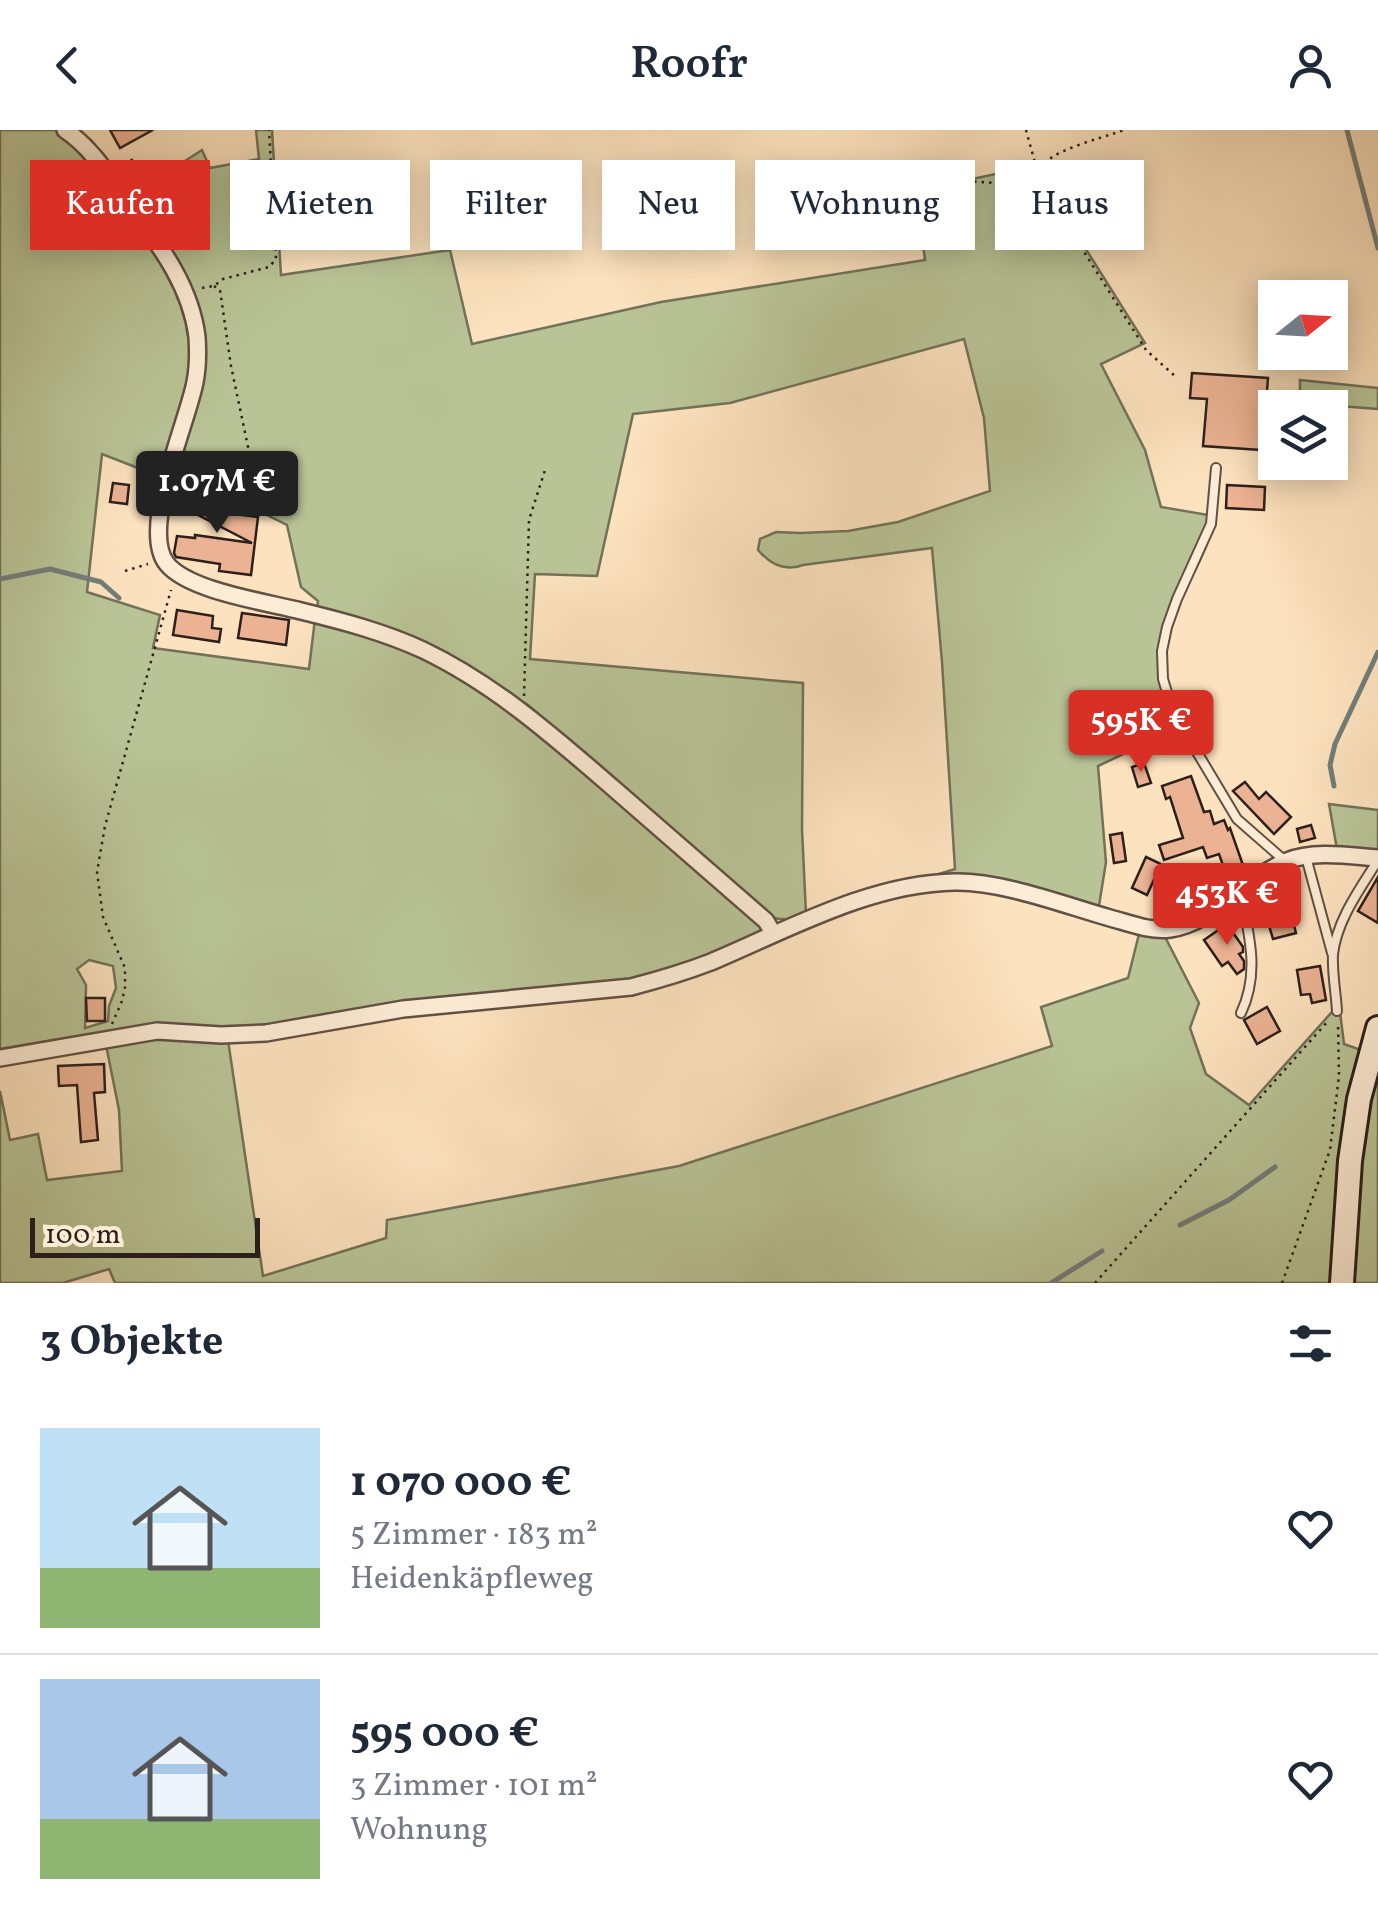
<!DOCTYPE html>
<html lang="de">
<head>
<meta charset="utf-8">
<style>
	:root { --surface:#fff; --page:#f6f6f7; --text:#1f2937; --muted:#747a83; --line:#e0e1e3; --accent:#d93025 }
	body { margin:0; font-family:Vollkorn,serif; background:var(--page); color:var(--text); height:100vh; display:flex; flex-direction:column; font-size:38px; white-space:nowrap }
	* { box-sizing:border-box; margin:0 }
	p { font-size:32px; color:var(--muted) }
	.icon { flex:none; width:55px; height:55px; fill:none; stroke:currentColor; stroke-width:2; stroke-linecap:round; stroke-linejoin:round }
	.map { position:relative; height:1153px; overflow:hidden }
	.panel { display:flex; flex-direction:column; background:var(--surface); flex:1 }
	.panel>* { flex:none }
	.top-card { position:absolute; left:30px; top:30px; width:1320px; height:90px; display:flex; gap:20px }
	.needle { width:65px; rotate:72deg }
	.buttons { position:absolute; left:1258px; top:150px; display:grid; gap:20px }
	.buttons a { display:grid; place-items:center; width:90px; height:90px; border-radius:0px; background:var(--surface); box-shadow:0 5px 25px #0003; font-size:50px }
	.scale { position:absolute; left:30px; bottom:25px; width:230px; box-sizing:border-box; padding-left:10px; border:5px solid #2d201b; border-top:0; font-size:28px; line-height:35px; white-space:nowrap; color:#2d201b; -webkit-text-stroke:8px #fdecd5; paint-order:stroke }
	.price { position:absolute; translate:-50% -85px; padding:0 22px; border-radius:10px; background:var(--accent); color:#fff; font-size:32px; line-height:65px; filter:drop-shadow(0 2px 5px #0008) }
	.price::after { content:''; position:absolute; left:50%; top:60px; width:30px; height:22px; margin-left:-15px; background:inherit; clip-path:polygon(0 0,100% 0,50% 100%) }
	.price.selected { background:#222; color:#fff }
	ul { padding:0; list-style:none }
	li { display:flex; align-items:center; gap:30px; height:250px; padding:0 40px }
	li+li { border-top:2px solid var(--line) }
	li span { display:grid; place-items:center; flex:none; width:280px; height:200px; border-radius:0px; color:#555 }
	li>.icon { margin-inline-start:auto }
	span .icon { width:120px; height:120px; fill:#fffc; stroke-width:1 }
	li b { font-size:42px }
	h2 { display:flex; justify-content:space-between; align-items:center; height:120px; padding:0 40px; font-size:42px }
	.tag { padding:0 35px; border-radius:0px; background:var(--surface); box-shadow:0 5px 25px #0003; font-size:35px; line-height:90px }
	.tag.selected { background:var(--accent); color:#fff }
	header { display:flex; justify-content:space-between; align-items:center; height:130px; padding:0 40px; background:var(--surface); font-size:45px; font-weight:600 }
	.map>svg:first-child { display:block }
	.green { fill:#b9c496; stroke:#737258; stroke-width:2.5; fill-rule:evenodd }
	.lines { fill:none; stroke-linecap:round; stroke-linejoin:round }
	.stream { stroke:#727e79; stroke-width:5 }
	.building { fill:#ebb393; stroke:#2d201b; stroke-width:2.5 }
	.lane-casing { stroke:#615044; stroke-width:12 }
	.street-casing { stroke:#615044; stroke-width:20 }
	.secondary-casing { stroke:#2d201b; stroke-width:28 }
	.path { stroke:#2d201b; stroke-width:2.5; stroke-dasharray:2.5 5; stroke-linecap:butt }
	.lane { stroke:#fdecd5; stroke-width:8 }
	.street { stroke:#fdecd5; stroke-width:15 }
	.secondary { stroke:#fdecd5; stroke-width:22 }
</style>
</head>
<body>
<header><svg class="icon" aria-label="back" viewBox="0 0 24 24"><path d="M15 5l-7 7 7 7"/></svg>Roofr<svg class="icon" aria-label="person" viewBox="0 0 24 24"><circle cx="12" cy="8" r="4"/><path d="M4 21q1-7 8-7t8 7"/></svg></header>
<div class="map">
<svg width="1378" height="1153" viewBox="0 0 1378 1153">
	<rect width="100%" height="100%" fill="#fce2be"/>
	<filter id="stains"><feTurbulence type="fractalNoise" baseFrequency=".002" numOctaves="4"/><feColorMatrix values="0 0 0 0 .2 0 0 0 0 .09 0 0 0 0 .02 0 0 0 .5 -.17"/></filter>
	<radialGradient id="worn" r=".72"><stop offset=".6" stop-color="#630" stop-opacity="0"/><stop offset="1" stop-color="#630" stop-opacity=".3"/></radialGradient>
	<g class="green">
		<path d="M0 0H66L129 67 202 20 210 38 259 29 256 0H272L281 145 450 120 472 214 661 172 925 130 916 61 1043 34 1077 105 1145 213 1101 234 1145 320 1161 377 1214 386C1209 414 1201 428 1189 452 1161 507 1156 539 1183 596L1098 636 1106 732 1098 782 923 749 955 739 942 532 932 418 803 435C785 442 770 434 758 420L760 409 776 402 801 403 848 401 898 392 990 361 984 288 964 209 730 273 633 284 597 446 535 444 530 529 803 553 802 699 806 784 790 790 772 788 528 575 440 522 317 480 318 471 301 457 287 395 173 338 161 347 102 324 87 462 160 485 153 518 309 539 315 489 418 522 525 587 755 787 763 800 757 806 642 852 258 902 219 901 0 924ZM89 830 113 836 116 858 109 876 108 891 85 898 86 855 77 839Z"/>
		<polygon points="1300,250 1378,258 1378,279 1300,273"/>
		<polygon points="1329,674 1378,680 1378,728 1338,725"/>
		<polygon points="1139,804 1165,807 1199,873 1190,898 1206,944 1249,975 1339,874 1344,914 1361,920 1341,1022 1334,1088 1332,1153 115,1153 109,1139 63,1153 0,1153 0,961 10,1010 38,1004 47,1050 122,1041 119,980 106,915 143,907 228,910 263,1146 386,1108 387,1090 679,1036 1052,916 1041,877 1128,848"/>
		<polygon points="1378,944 1378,1153 1352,1153 1357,1056 1366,993"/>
	</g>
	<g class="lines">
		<g class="stream">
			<polyline points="1347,0 1378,118"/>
			<polyline points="0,449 50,439 101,452 119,468"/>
			<polyline points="1334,656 1330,635 1335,614 1378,522"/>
			<polyline points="1180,1095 1229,1070 1275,1037"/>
			<polyline points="1051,1153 1102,1121"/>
		</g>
	</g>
	<g class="building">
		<polygon points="110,0 153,0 120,18"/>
		<polygon points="132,30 143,51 132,57 121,36"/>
		<polygon points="1192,243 1268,248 1264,300 1275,301 1275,321 1203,316 1207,269 1190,268"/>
		<polygon points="1266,332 1282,332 1281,346 1265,345"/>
		<polygon points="113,353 129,355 127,374 110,372"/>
		<polygon points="182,354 217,373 212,381 258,387 251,445 219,441 220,434 176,427 174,423 177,406 195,408 195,405 252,413 173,372"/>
		<polygon points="1227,355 1265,357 1264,380 1226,378"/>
		<polygon points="177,480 213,486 212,498 221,499 219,512 173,505"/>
		<polygon points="242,483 289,490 286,515 238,508"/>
		<polygon points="1144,633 1151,653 1138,657 1132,637"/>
		<polygon points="1191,646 1204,682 1210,681 1214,694 1224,690 1228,700 1230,698 1244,738 1226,744 1219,724 1207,728 1203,717 1164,730 1159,715 1183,708 1170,667 1166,669 1162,656"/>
		<polygon points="1245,652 1259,669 1266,662 1291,687 1274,704 1233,661"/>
		<polygon points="1311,695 1315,708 1300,712 1297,699"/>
		<polygon points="1122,703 1126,731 1114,733 1110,705"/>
		<polygon points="1146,727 1161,734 1147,765 1132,758"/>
		<polygon points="1378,747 1378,793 1358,781"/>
		<polygon points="1289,776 1296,803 1273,809 1265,782"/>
		<polygon points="1227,794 1243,817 1243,822 1239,824 1244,831 1244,839 1237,844 1228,832 1222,836 1204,810"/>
		<polygon points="1320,836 1326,870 1312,873 1310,864 1301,865 1297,840"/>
		<polygon points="86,868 105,868 105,891 87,891"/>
		<polygon points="1267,877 1280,901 1257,914 1244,890"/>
		<polygon points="104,934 105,962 94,963 98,1010 81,1012 77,955 59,956 58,936"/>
	</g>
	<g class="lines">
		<defs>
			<g id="lane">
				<polyline points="1216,338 1211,394 1177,469 1167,497 1162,521 1163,549 1173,582 1237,689 1285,731"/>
				<polyline points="1306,727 1332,823"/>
				<path d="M1241 763C1249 805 1260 843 1241 883"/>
				<path d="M1337 881C1336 863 1332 843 1333 824 1337 790 1360 759 1378 730"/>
			</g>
			<g id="street">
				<path d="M65 0C94 19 113 53 133 80 162 118 191 158 197 207 198 222 198 237 195 252 188 291 139 400 167 434 189 461 266 472 301 481 342 491 384 502 423 520 494 554 552 605 612 657 663 701 714 746 766 791L773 803"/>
				<path d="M0 928 157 901 221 905 266 903 403 879 631 857C658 850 685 842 711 832 787 800 871 753 955 752 1002 751 1064 775 1110 788 1129 793 1151 802 1170 799 1214 793 1246 747 1287 731 1314 720 1350 726 1378 728"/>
			</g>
			<polyline id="secondary" points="1342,1153 1350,1031 1359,969 1378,898"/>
		</defs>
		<use href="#lane" class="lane-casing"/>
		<use href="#street" class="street-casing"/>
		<use href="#secondary" class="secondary-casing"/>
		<g class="path">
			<polyline points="1026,0 1037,40"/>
			<path d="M1039 60C1037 54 1035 50 1037 43 1044 21 1103 8 1124 0"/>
			<path d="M921 70 920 57C962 47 998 52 1039 61L1074 106 1146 220 1175 246"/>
			<polyline points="214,156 220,160 231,236 251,331 246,383"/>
			<polyline points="202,158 214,156 223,149 269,137 276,129 269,0"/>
			<polyline points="125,441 148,434"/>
			<polyline points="524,566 529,390 546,337"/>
			<polyline points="112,894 122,871 125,857 125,838 103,787 97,742 105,696 171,460"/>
			<polyline points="1095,1153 1329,890"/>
			<polyline points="1282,1153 1330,1020 1339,946 1338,893"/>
		</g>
		<use href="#lane" class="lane"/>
		<use href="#street" class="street"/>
		<use href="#secondary" class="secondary"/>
	</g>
	<rect width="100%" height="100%" filter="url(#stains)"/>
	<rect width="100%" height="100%" fill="url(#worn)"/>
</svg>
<div class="buttons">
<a><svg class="needle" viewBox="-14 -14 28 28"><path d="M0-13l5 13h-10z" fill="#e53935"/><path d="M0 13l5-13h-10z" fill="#747a83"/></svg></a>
<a><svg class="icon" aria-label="layers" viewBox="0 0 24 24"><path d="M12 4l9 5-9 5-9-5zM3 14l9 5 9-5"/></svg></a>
</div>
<div class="scale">100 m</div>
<b class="price selected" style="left:217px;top:406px">1.07M €</b>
<b class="price" style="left:1141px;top:645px">595K €</b>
<b class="price" style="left:1227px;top:818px">453K €</b>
<div class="top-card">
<a class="tag selected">Kaufen</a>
<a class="tag">Mieten</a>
<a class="tag">Filter</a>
<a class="tag">Neu</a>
<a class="tag">Wohnung</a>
<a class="tag">Haus</a>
</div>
</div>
<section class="panel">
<h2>3 Objekte<svg class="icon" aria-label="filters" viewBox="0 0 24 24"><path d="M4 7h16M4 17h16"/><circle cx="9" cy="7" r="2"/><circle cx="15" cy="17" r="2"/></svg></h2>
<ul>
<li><span style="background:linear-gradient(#bfe0f5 70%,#8fb573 0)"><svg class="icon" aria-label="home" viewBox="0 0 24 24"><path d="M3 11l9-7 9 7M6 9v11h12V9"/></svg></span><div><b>1 070 000 €</b><p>5 Zimmer · 183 m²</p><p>Heidenkäpfleweg</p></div><svg class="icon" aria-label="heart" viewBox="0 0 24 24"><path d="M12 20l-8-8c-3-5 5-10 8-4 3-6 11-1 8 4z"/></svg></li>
<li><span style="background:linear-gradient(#a9c7e8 70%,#8fb573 0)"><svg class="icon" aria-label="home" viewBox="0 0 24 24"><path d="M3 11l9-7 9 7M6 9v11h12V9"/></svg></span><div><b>595 000 €</b><p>3 Zimmer · 101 m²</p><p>Wohnung</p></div><svg class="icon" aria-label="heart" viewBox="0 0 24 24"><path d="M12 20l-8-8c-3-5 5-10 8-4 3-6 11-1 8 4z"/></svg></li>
</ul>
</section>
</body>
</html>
